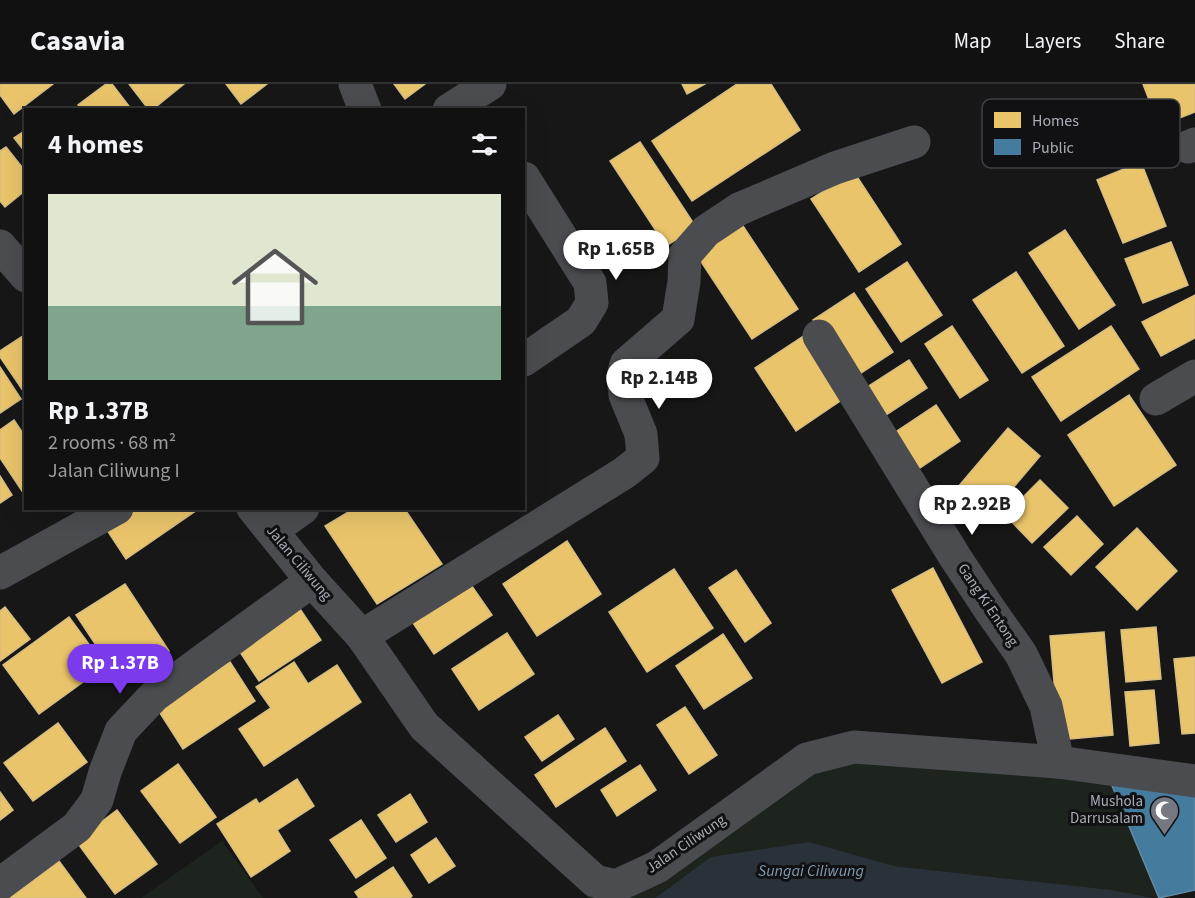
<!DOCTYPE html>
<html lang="en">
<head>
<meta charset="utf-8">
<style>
	:root { --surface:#111; --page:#1e1f1f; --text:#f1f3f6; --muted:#9c9d9f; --line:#303131; --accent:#7c3aed }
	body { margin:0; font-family:"Source Sans 3",sans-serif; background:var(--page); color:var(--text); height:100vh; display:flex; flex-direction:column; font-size:22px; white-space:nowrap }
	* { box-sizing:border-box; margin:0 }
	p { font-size:20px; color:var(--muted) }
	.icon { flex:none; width:33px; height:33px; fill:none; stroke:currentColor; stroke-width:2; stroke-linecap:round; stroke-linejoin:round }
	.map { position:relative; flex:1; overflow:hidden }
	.drawer { position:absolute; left:24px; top:24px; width:501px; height:402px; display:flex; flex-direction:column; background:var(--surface); border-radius:0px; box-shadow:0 6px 24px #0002,0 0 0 2px var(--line) }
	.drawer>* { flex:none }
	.price { position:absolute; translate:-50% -51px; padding:0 14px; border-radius:21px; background:#fff; color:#222; font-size:20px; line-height:39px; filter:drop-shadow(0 2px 3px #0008) }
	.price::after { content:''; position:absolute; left:50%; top:36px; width:18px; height:14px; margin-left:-9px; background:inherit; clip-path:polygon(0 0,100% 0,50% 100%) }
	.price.selected { background:var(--accent); color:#fff }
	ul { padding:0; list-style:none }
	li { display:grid; align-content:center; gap:12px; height:318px; padding:0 24px }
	li span { display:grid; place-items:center; height:186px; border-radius:0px; color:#555 }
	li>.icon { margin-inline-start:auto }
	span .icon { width:108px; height:108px; fill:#fffc; stroke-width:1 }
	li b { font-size:26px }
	h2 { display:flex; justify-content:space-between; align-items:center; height:72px; padding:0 24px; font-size:26px }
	header { display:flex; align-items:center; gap:36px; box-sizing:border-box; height:84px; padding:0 30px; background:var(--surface); border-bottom:2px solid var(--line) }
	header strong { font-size:28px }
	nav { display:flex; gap:33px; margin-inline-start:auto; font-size:21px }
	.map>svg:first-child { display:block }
	.green { fill:#1d241e }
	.water { fill:#2a3239 }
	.homes { fill:#e9c46a; stroke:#d6bd81; stroke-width:1.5 }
	.public { fill:#457b9d; stroke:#638aa5; stroke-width:1.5 }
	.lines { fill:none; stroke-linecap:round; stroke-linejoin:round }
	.minor { stroke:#4b4c50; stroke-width:33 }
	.labels { text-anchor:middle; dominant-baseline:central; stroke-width:6; stroke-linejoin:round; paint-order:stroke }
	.street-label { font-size:15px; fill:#a8adb8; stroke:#111113 }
	.poi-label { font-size:15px; fill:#a8adb8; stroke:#111113; text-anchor:end }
	.water-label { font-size:16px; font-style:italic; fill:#7f9bb3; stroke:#111113 }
	.key { fill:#111113; stroke:#3e4045; stroke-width:1.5 }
	.key-label { font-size:16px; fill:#a8adb8 }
</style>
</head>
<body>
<header>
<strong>Casavia</strong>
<nav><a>Map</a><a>Layers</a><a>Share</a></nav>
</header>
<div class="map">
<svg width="1195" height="814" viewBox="0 0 1195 814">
	<rect width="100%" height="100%" fill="#171717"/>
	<g class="green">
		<polygon points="807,675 1105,685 1159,814 1022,796 894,782 809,758 683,793 655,814 587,814 595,797 616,802"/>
		<polygon points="222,757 263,814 141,814"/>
	</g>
	<polygon class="water" points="809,758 894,782 1111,806 1153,814 655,814 711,773"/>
	<g class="homes">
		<polygon points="0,0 53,0 14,30 0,11"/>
		<polygon points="106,0 112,0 132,26 82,26 78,21"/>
		<polygon points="129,0 184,0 152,26 149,26"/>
		<polygon points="226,0 267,0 241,20"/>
		<polygon points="394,0 425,0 405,15"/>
		<polygon points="682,0 705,0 687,10"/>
		<polygon points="737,0 771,0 800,46 692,117 652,57"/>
		<polygon points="1143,0 1195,0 1195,28 1159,42"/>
		<polygon points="26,46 26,69 14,54"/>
		<polygon points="640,58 696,143 666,162 610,77"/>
		<polygon points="6,63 26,88 26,106 5,123 0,117 0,67"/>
		<polygon points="1141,78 1166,142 1123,159 1097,96"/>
		<polygon points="854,88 901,160 859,188 811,115"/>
		<polygon points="739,136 798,225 752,255 694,167"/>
		<polygon points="1065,146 1115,221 1079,245 1029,169"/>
		<polygon points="1171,158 1188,201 1143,219 1125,175"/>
		<polygon points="907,178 942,231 901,258 866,205"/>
		<polygon points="1016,188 1064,262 1022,289 973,216"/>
		<polygon points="854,209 893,268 852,295 813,236"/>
		<polygon points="1195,211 1195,254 1161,272 1142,238"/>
		<polygon points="952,242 988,296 960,314 925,260"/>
		<polygon points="1111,242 1139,285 1061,337 1032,293"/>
		<polygon points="26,250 26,311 0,273 0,267"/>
		<polygon points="805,251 846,313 796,347 755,284"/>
		<polygon points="909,276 927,304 880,335 861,307"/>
		<polygon points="0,283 21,315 0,329"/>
		<polygon points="1129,311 1176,381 1114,422 1068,351"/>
		<polygon points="936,321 960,357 914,388 891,351"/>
		<polygon points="14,336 26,354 26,413 0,374 0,346"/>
		<polygon points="1008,344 1040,372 991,430 958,403"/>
		<polygon points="0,392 12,411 0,419"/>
		<polygon points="1040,396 1068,424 1032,459 1005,431"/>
		<polygon points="121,424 200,424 126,475 101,437"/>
		<polygon points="355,424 404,424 442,480 377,520 325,442"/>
		<polygon points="1077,432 1103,460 1071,491 1044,463"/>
		<polygon points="1137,444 1177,487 1137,526 1096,483"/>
		<polygon points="567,457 601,510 537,552 503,500"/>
		<polygon points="933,484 982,578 942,599 892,506"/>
		<polygon points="674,485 713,544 647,588 609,528"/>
		<polygon points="736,486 771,539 745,558 709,504"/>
		<polygon points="469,498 492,531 434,570 411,536"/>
		<polygon points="125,500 169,567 121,599 76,531"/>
		<polygon points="5,523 30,555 0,577 0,527"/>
		<polygon points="300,525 321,556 259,597 238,565"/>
		<polygon points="69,533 105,582 39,630 3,581"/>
		<polygon points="1156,543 1161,595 1126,598 1121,546"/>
		<polygon points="1104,548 1113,651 1059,656 1050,552"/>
		<polygon points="507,549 534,590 479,626 452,585"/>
		<polygon points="723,550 752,594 704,625 676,582"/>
		<polygon points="1195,573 1195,649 1182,650 1174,575"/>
		<polygon points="230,578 255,617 183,665 158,626"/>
		<polygon points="294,578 308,600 337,581 361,618 264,682 239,645 271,624 256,603"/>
		<polygon points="1154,606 1159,659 1130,662 1125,608"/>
		<polygon points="685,623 717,671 689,690 657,641"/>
		<polygon points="558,631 574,655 542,677 525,653"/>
		<polygon points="58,639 87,678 33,717 4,679"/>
		<polygon points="605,644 626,677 556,723 535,691"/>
		<polygon points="178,680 216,733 180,759 141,707"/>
		<polygon points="640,681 656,706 617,732 601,706"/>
		<polygon points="297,695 314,722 277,746 290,767 251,793 217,740 256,715 259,720"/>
		<polygon points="0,708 13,726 0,736"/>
		<polygon points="410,710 427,738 396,758 378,731"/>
		<polygon points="117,726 157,780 115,810 76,757"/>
		<polygon points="361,736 386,774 356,794 330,756"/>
		<polygon points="436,754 455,782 429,799 411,771"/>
		<polygon points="59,777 86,814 10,814"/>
		<polygon points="393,783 412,812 410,814 359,814 355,808"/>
	</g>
	<polygon class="public" points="1105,685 1195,698 1195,806 1159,814"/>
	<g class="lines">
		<g class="minor">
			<polyline points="355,0 365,26"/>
			<polyline points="449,26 490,0"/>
			<polyline points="1188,63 1195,60"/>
			<polyline points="524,94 590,199 592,219 581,237 524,276"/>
			<polyline points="0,162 26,192"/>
			<polyline points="819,252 955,473 990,526 1021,570 1046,622 1058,678"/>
			<polyline points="1156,315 1195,292"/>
			<polyline points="253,424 312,497 362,552 424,642 595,797 616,802 657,783 807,675 854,663 1058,678 1195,697"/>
			<polyline points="272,446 303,424"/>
			<polyline points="0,489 117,424"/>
			<polyline points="362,552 624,389 643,374 641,350 625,311 623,293 626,280 678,235 684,198 685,171 706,147 739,125 835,84 914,58"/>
			<polyline points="0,800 77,743 97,716 105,688 121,647 154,612 312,497"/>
		</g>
	</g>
	<defs>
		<symbol id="mosque-pin" viewBox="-11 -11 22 30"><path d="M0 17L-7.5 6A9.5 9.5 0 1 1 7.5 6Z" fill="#757880" stroke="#111113"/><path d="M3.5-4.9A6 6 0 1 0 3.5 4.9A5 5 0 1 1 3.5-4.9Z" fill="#fff"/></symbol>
	</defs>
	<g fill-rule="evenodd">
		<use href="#mosque-pin" x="1148" y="710" width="33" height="45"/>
	</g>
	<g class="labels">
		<g class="street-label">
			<text transform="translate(299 479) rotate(50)">Jalan Ciliwung</text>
			<text transform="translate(988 521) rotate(56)">Gang Ki Entong</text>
			<text transform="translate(686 760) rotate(-34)">Jalan Ciliwung</text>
		</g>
		<g class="poi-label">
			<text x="1143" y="717">Mushola<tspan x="1143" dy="17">Darrusalam</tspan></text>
		</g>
		<g class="water-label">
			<text x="811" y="787">Sungai Ciliwung</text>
		</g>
	</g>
	<rect x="982" y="15" width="198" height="69" rx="9" class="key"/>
	<rect x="994" y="28" width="27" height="16" fill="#e9c46a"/>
	<rect x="994" y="55" width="27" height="16" fill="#457b9d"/>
	<g class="key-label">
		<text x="1032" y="42">Homes</text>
		<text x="1032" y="69">Public</text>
	</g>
</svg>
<b class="price" style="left:616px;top:197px">Rp 1.65B</b>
<b class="price" style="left:659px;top:326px">Rp 2.14B</b>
<b class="price" style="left:972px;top:452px">Rp 2.92B</b>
<b class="price selected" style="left:120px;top:611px">Rp 1.37B</b>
<section class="drawer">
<h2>4 homes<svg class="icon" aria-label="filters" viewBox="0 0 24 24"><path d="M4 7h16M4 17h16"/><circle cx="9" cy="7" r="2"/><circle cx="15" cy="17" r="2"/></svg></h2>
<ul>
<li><span style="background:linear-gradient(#dfe7d0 60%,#7fa58c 0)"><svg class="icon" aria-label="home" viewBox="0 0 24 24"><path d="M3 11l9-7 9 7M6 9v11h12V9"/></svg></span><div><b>Rp 1.37B</b><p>2 rooms · 68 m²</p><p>Jalan Ciliwung I</p></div></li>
</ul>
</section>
</div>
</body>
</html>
